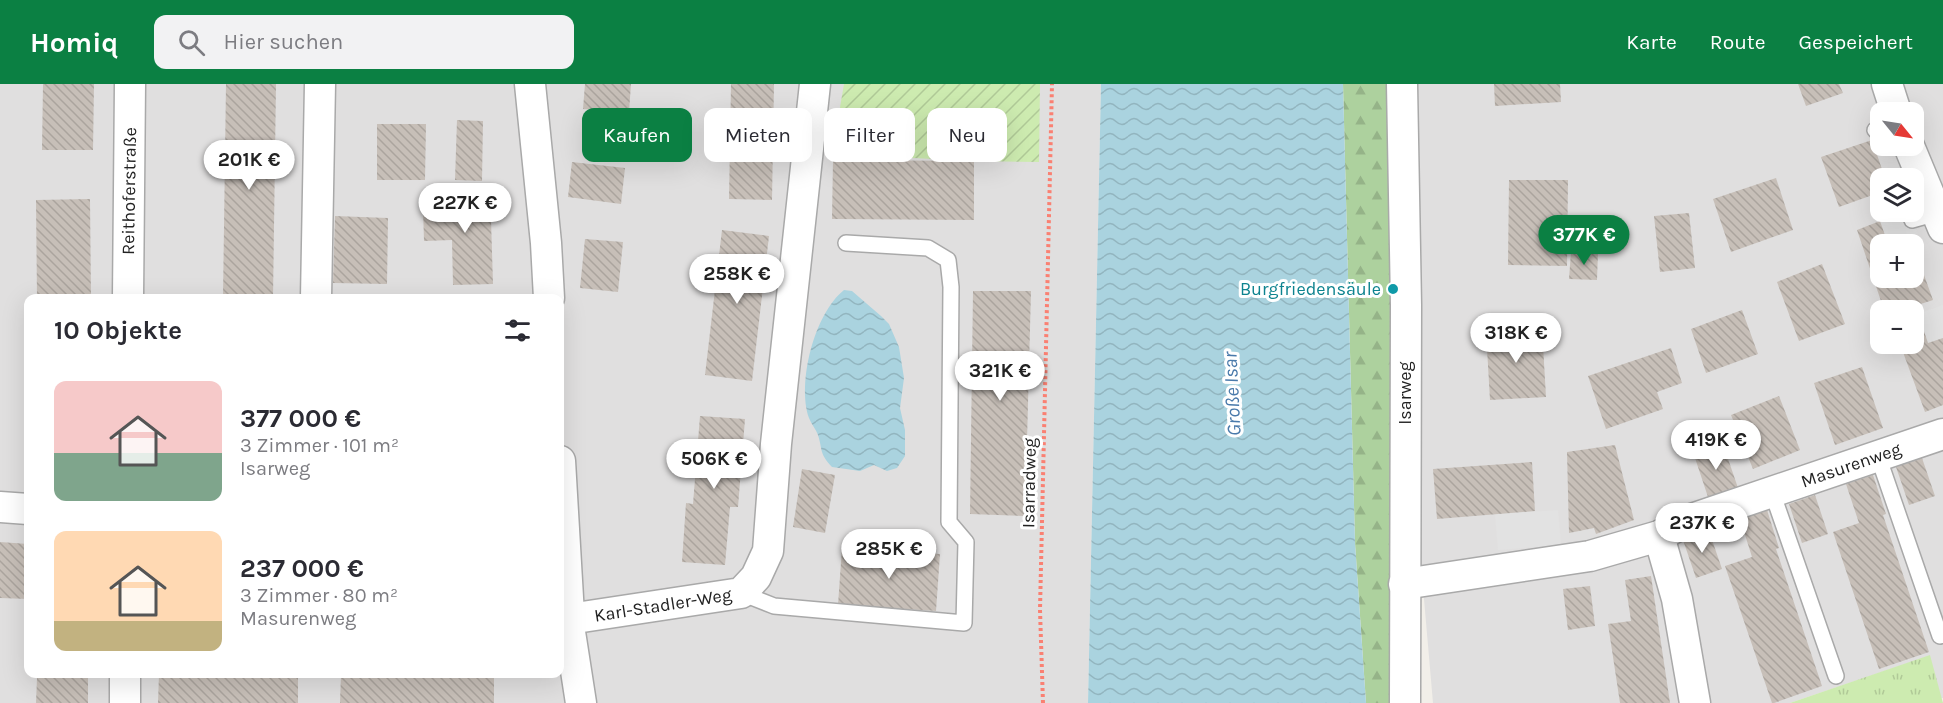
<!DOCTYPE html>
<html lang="de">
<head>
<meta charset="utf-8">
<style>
	:root { --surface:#fff; --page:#f2f2f3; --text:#2b2b33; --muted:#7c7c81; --accent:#0b8043 }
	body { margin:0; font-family:Karla,sans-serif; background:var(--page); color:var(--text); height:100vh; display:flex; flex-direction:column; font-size:22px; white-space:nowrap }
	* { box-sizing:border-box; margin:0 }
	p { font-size:20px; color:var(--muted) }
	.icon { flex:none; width:33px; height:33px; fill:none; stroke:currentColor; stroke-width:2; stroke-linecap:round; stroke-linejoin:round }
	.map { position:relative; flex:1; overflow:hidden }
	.panel { position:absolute; left:24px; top:210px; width:540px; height:384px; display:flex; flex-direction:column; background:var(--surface); border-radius:12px; box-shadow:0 6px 24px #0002 }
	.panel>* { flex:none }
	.guide { position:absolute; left:582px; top:24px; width:570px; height:54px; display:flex; gap:12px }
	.needle { width:39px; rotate:120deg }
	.controls { position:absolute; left:1870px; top:18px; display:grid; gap:12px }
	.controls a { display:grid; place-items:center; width:54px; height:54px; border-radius:12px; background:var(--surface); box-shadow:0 6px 24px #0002; font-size:30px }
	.price { position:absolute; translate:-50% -51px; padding:0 14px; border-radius:21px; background:#fff; color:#222; font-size:20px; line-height:39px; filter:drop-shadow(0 2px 3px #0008) }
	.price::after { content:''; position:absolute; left:50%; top:36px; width:18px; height:14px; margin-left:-9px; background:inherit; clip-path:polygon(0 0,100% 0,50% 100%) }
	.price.selected { background:var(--accent); color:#fff }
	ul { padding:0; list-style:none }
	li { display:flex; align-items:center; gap:18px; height:150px; padding:0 30px }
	li span { display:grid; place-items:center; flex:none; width:168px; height:120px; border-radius:12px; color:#555 }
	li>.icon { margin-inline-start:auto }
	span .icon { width:72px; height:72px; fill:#fffc; stroke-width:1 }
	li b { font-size:26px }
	h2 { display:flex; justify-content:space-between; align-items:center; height:72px; padding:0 30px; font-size:26px }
	.tag { padding:0 21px; border-radius:12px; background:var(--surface); box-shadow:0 6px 24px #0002; font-size:21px; line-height:54px }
	.tag.selected { background:var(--accent); color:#fff }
	header { display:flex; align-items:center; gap:36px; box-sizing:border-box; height:84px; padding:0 30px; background:var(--accent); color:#fff }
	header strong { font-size:28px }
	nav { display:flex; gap:33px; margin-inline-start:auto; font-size:21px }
	.search { width:420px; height:54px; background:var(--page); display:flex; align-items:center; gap:15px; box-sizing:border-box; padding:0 21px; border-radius:12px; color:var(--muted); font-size:22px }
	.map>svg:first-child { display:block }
	.residential { fill:#e0dfdf; fill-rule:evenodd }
	.grass { fill:url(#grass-tufts) }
	.forest { fill:url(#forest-firs) }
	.garden { fill:url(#garden-furrows) }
	.parking { fill:#e2e2e2 }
	.water { fill:url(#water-waves) }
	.building { fill:url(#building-back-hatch) }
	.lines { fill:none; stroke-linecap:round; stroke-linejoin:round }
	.service-casing { stroke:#a9a9a9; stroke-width:18 }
	.minor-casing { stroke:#a9a9a9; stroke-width:33 }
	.path { stroke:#fa8072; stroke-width:4; stroke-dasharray:3 3; stroke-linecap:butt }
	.service { stroke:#fff; stroke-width:15 }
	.minor { stroke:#fff; stroke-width:30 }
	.culture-dot { fill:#0f9aa8; stroke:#fff; stroke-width:2 }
	.labels { text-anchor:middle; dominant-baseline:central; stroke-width:6; stroke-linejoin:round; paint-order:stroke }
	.street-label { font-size:18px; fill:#222; stroke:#fff }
	.culture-label { font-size:18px; fill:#0d838f; stroke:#fff; text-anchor:end }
	.water-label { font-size:20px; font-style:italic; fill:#4a7aab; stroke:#fff }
</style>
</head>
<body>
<header>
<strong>Homiq</strong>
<div class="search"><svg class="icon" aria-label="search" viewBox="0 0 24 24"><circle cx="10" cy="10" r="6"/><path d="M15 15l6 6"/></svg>Hier suchen</div>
<nav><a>Karte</a><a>Route</a><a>Gespeichert</a></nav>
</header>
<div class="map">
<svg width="1943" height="619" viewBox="0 0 1943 619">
	<defs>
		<pattern id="grass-tufts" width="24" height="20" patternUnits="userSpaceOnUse" patternTransform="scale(1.5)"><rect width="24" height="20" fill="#cdebb0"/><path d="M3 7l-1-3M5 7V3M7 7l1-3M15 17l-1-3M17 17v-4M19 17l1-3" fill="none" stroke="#b0c997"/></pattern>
		<pattern id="forest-firs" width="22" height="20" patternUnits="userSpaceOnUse" patternTransform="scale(1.5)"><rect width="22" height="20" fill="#add19e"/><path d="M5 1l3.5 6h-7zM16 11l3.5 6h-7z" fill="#95b388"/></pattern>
		<pattern id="garden-furrows" width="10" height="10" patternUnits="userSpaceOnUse" patternTransform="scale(1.5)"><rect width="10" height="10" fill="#cdebb0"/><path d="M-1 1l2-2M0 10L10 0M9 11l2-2" fill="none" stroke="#b0c997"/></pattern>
		<pattern id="water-waves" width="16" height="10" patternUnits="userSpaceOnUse" patternTransform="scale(1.5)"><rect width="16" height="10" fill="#aad3df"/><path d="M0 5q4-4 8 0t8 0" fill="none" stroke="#92b5bf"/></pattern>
		<pattern id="building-back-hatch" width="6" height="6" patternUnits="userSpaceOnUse" patternTransform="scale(1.5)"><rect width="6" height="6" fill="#c7bfb8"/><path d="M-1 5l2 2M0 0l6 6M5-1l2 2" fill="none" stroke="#aba49e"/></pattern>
	</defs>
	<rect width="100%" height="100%" fill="#f2efe9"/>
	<g class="residential">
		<path d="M0 0H1101L1088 619H0ZM28 214H560V590H28Z"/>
		<path d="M1417 0H1943V614H1941L1929 572 1790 619H1433L1420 469ZM1881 28H1914V62H1881ZM1881 94H1914V128H1881ZM1881 160H1914V194H1881ZM1881 226H1914V260H1881Z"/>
	</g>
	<polygon class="grass" points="1930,571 1943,619 1790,619"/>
	<polygon class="forest" points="1343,0 1391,0 1394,619 1366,619 1355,459"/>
	<polygon class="garden" points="844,0 1040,0 1039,78 974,77 832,70"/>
	<g class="parking">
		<polygon points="1899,128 1909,128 1918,150 1888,160 1879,135"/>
		<polygon points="1943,221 1943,254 1928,259 1918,230"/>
		<polygon points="1558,426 1561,461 1498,466 1495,430"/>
	</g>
	<g class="water">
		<polygon points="1101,0 1343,0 1355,459 1366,619 1088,619"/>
		<path d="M844 206 852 207 881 232 889 240 899 263 904 294 900 324 905 346V372L897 384 887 387 874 381 860 387 832 383C819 369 823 367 818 351 816 345 811 340 809 334 797 299 814 230 844 206Z"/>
	</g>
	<g class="building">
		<polygon points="43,0 94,0 93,66 42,66"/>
		<polygon points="226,0 276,0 273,214 223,214"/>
		<polygon points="585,0 631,0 629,28 583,25"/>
		<polygon points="731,0 774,0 772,116 729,115"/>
		<polygon points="1494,0 1560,0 1561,18 1495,22"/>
		<polygon points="1798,0 1839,0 1843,9 1806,22"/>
		<polygon points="457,36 483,37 482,97 455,96"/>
		<polygon points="377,40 426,40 425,96 377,96"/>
		<polygon points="1872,56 1885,94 1881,94 1881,108 1839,123 1821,73"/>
		<polygon points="833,76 974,77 974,136 832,135"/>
		<polygon points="572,78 625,84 621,120 568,113"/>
		<polygon points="1776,94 1793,146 1731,168 1713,115"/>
		<polygon points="1509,96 1568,96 1567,182 1508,181"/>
		<polygon points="490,104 493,200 453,201 452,156 424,157 423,124 451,123 450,105"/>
		<polygon points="90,115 91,214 37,214 36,116"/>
		<polygon points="1689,129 1695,184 1660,188 1654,132"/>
		<polygon points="335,132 388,134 387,200 333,199"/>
		<polygon points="1880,137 1888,160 1881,160 1881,194 1914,194 1914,163 1933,216 1902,226 1884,226 1857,146"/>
		<polygon points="722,146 769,152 752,297 705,291"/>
		<polygon points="1911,153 1914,160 1891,160"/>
		<polygon points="585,155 623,158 618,208 580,204"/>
		<polygon points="1571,168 1598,169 1597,196 1569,195"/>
		<polygon points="1822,180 1845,240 1799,257 1777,198"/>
		<polygon points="973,207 1031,207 1025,432 970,430"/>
		<polygon points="1742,226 1758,270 1706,289 1691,245"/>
		<polygon points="1918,230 1928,259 1943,254 1943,321 1925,328 1900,260 1914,260 1914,232"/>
		<polygon points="1542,244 1546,313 1490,316 1486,247"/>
		<polygon points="1671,264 1682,299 1657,308 1663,325 1606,345 1588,292"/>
		<polygon points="1862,283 1883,344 1835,361 1814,299"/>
		<polygon points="1779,312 1800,366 1753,385 1731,331"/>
		<polygon points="700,332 745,335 738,423 730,423 725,481 682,478 686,419 693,420"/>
		<polygon points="1723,360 1738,404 1708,413 1694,371"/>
		<polygon points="1615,361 1634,436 1596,450 1594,444 1569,449 1567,368"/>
		<polygon points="1922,374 1935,412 1909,421 1896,383"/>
		<polygon points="1532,378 1535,427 1437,435 1433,385"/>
		<polygon points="802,385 835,391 825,449 793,443"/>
		<polygon points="1873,391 1886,430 1883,431 1929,568 1879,585 1833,448 1859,439 1846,400"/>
		<polygon points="1815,411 1828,450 1802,459 1789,420"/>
		<polygon points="1767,426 1779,464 1776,465 1822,602 1774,619 1772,619 1725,482 1752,473 1740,435"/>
		<polygon points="1709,447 1722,485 1696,494 1683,456"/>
		<polygon points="0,458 28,460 28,515 0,514"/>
		<polygon points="842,464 940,470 936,527 838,521"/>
		<polygon points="1651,492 1670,619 1620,619 1608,540 1631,537 1625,496"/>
		<polygon points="1590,502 1595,542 1568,546 1563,505"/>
		<polygon points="159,590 298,592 298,619 158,619"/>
		<polygon points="341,590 494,590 494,619 340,619"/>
		<polygon points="37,594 88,594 88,619 36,619"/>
	</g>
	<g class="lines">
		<defs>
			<g id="service">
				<polyline points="1875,46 1881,43"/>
				<polyline points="1912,136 1937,129"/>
				<polyline points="1878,372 1940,552"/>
				<polyline points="1772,408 1836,592"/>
				<polyline points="741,509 774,522 964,539 966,458 949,438 951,203 948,176 928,164 846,159"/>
			</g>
			<g id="minor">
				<polyline points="530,0 546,159 549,214"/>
				<polyline points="1402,0 1406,221 1405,619"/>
				<polyline points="1887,0 1896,28"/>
				<polyline points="1909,62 1943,144"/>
				<polyline points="128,214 130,0"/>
				<polyline points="316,214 320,0"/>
				<polyline points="560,377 570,548 581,619"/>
				<polyline points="0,423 28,425"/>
				<polyline points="1659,452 1677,515 1695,619"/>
				<polyline points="1404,500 1590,472 1659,452 1689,436 1943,350"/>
				<polyline points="569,535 741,509 756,493 768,467 776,360 815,0"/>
				<polyline points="125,619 125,590"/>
			</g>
		</defs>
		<use href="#service" class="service-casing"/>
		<use href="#minor" class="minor-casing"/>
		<polyline class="path" points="1043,619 1040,526 1052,0"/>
		<use href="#service" class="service"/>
		<use href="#minor" class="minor"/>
	</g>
	<circle class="culture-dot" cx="1393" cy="205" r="6"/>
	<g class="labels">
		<g class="street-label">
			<text transform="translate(129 107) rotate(-89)">Reithoferstraße</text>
			<text transform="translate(1405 309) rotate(-90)">Isarweg</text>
			<text transform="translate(1851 381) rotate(-19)">Masurenweg</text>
			<text transform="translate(1029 399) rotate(-89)">Isarradweg</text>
			<text transform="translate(663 521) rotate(-9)">Karl-Stadler-Weg</text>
		</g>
		<g class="culture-label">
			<text x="1381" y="205">Burgfriedensäule</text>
		</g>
		<g class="water-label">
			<text transform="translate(1232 310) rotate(-93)">Große Isar</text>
		</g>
	</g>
</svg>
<div class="controls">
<a><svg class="needle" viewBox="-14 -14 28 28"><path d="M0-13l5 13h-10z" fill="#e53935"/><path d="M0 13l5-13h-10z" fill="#7c7c81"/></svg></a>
<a><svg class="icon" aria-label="layers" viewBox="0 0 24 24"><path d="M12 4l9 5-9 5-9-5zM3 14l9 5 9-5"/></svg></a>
<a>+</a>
<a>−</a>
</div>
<b class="price" style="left:249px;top:107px">201K €</b>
<b class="price" style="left:465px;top:150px">227K €</b>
<b class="price selected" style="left:1584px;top:182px">377K €</b>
<b class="price" style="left:737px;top:221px">258K €</b>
<b class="price" style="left:1516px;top:280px">318K €</b>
<b class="price" style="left:1000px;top:318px">321K €</b>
<b class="price" style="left:1716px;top:387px">419K €</b>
<b class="price" style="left:714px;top:406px">506K €</b>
<b class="price" style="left:1702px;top:470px">237K €</b>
<b class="price" style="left:889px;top:496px">285K €</b>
<div class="guide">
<a class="tag selected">Kaufen</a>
<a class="tag">Mieten</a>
<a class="tag">Filter</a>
<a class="tag">Neu</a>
</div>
<section class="panel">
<h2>10 Objekte<svg class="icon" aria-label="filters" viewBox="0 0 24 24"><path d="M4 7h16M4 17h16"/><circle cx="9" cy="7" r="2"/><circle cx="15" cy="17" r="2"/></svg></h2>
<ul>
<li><span style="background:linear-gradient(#f6c9c9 60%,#7fa58c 0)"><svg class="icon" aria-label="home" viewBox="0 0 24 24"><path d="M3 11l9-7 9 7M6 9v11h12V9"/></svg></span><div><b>377 000 €</b><p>3 Zimmer · 101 m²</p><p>Isarweg</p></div></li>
<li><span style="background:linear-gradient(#ffd9b3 75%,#c2b280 0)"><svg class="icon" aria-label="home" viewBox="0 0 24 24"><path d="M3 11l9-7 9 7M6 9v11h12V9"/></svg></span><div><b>237 000 €</b><p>3 Zimmer · 80 m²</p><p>Masurenweg</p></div></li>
</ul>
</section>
</div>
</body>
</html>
